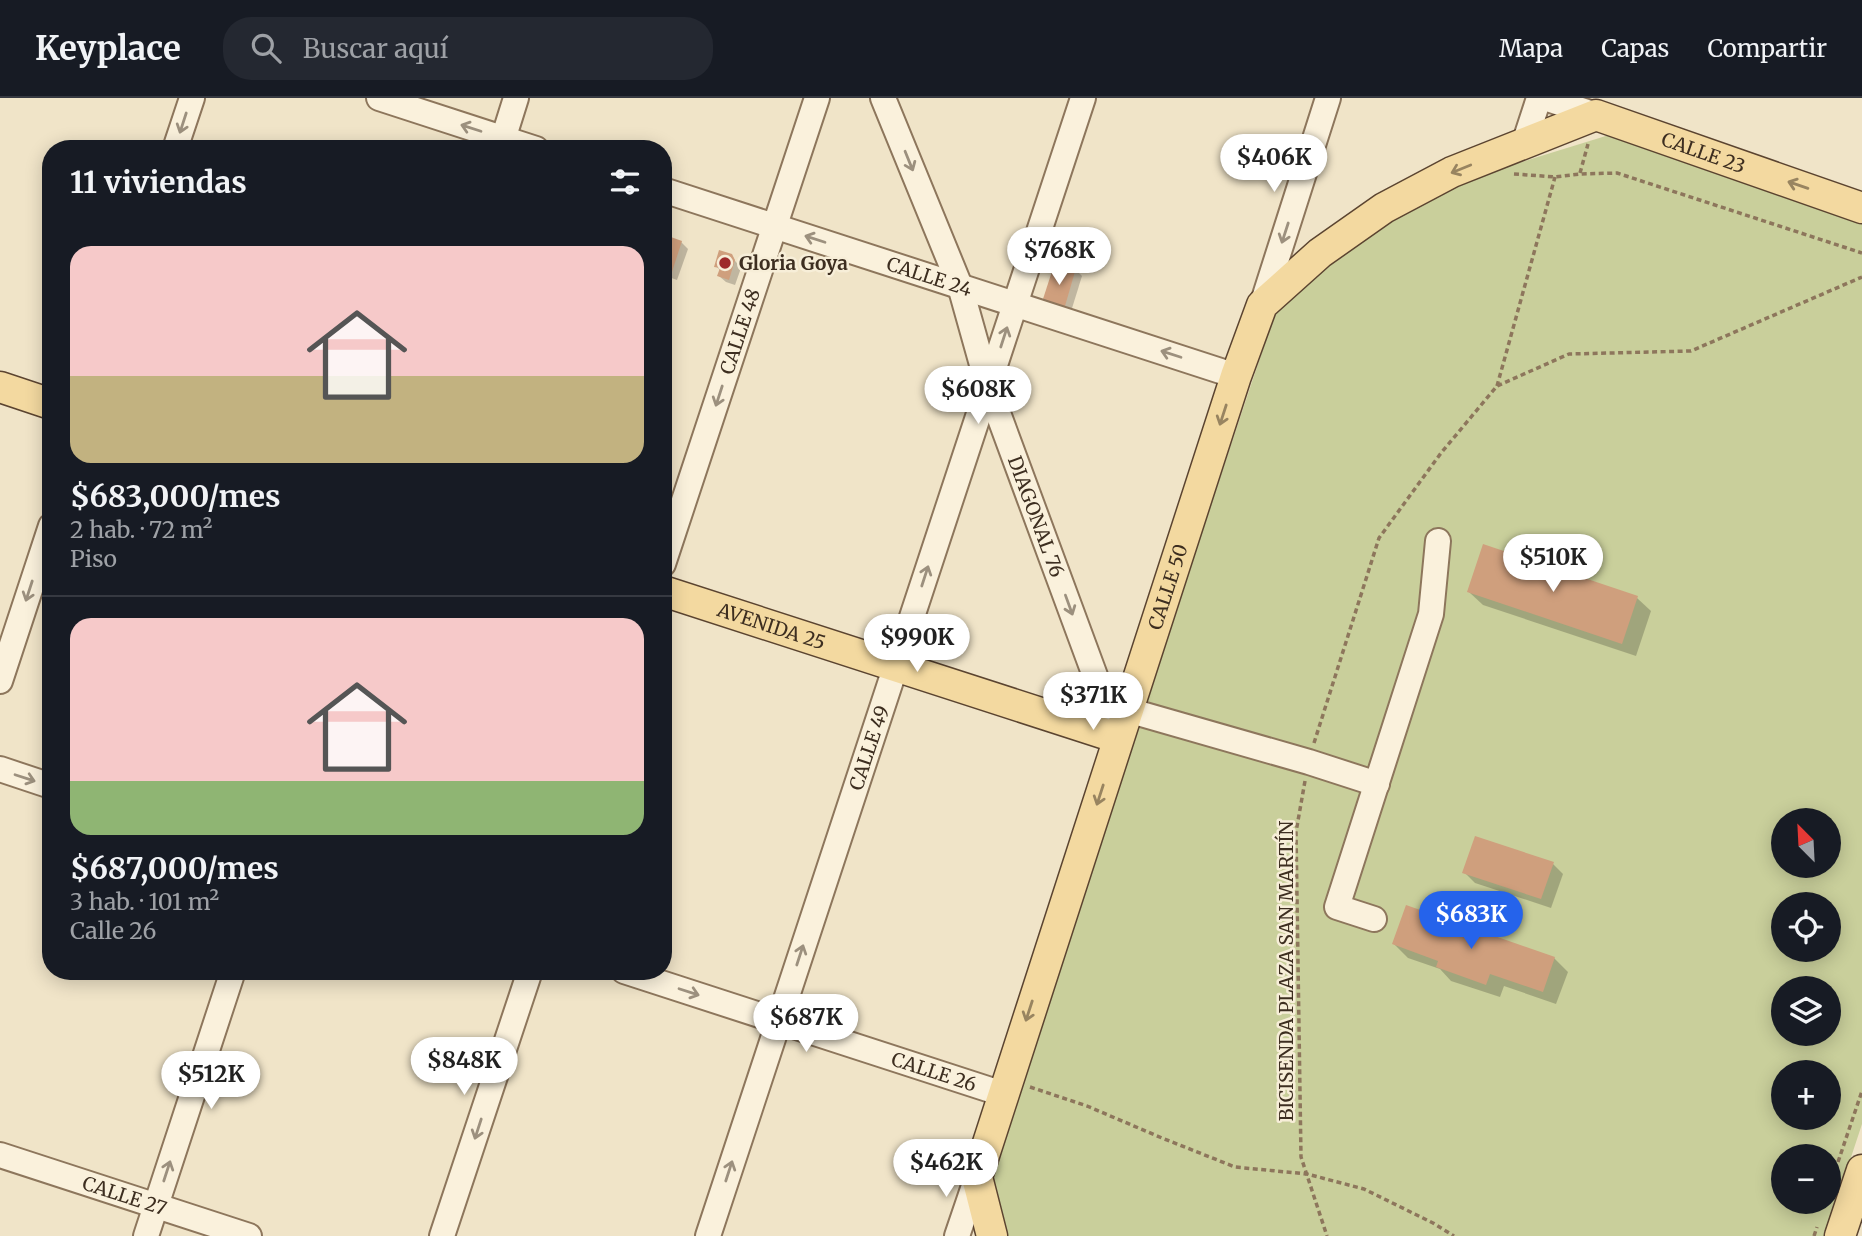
<!DOCTYPE html>
<html lang="es">
<head>
<meta charset="utf-8">
<style>
	:root { --surface:#171b24; --page:#242831; --text:#f1f3f6; --muted:#9ea1a6; --line:#363941; --accent:#2563eb }
	body { margin:0; font-family:Merriweather,serif; background:var(--page); color:var(--text); height:100vh; display:flex; flex-direction:column; font-size:26px; white-space:nowrap }
	* { box-sizing:border-box; margin:0 }
	p { font-size:23px; color:var(--muted) }
	.icon { flex:none; width:38px; height:38px; fill:none; stroke:currentColor; stroke-width:2; stroke-linecap:round; stroke-linejoin:round }
	.map { position:relative; flex:1; overflow:hidden }
	.side { position:absolute; left:42px; top:42px; width:630px; height:840px; display:flex; flex-direction:column; background:var(--surface); border-radius:28px; box-shadow:0 4px 18px #0003 }
	.side>* { flex:none }
	.needle { width:46px; rotate:336deg }
	.controls { position:absolute; left:1771px; top:710px; display:grid; gap:14px }
	.controls a { display:grid; place-items:center; width:70px; height:70px; border-radius:50%; background:var(--surface); box-shadow:0 4px 18px #0003; font-size:35px }
	.price { position:absolute; translate:-50% -60px; padding:0 16px; border-radius:24px; background:#fff; color:#222; font-size:23px; line-height:46px; filter:drop-shadow(0 2px 4px #0008) }
	.price::after { content:''; position:absolute; left:50%; top:42px; width:21px; height:16px; margin-left:-10px; background:inherit; clip-path:polygon(0 0,100% 0,50% 100%) }
	.price.current { background:var(--accent); color:#fff }
	ul { padding:0; list-style:none }
	li { display:grid; align-content:center; gap:14px; height:371px; padding:0 28px }
	li+li { border-top:2px solid var(--line) }
	li span { display:grid; place-items:center; height:217px; border-radius:21px; color:#555 }
	li>.icon { margin-inline-start:auto }
	span .icon { width:126px; height:126px; fill:#fffc; stroke-width:1 }
	li b { font-size:30px }
	h2 { display:flex; justify-content:space-between; align-items:center; height:84px; padding:0 28px; font-size:30px }
	header { display:flex; align-items:center; gap:42px; box-sizing:border-box; height:98px; padding:0 35px; background:var(--surface); border-bottom:2px solid var(--line) }
	header strong { font-size:33px }
	nav { display:flex; gap:38px; margin-inline-start:auto; font-size:24px }
	.search { width:490px; height:63px; background:var(--page); display:flex; align-items:center; gap:18px; box-sizing:border-box; padding:0 24px; border-radius:28px; color:var(--muted); font-size:26px }
	.map>svg:first-child { display:block }
	.green { fill:#c9cf9b; fill-rule:evenodd }
	.shadow { fill:#0003 }
	.building { fill:#cf9f7d }
	.lines { fill:none; stroke-linecap:round; stroke-linejoin:round }
	.minor-casing { stroke:#8d765c; stroke-width:28 }
	.major-casing { stroke:#5b4430; stroke-width:33 }
	.path { stroke:#8d765c; stroke-width:3.5; stroke-dasharray:5 3.5; stroke-linecap:butt }
	.minor { stroke:#faf1dc; stroke-width:24 }
	.major { stroke:#f3d9a0; stroke-width:30 }
	.oneway { stroke:#9c907e }
	.oneway2 { stroke:#988460 }
	.poi-dot { fill:#9e2a2b; stroke:#f7eed8; stroke-width:2.5 }
	.labels { text-anchor:middle; dominant-baseline:central; stroke-width:5; stroke-linejoin:round; paint-order:stroke }
	.street-label { font-size:19px; fill:#3d2e20; stroke:#f7eed8 }
	.poi-label { font-size:19px; font-weight:bold; fill:#3d2e20; stroke:#f7eed8; text-anchor:start }
</style>
</head>
<body>
<header>
<strong>Keyplace</strong>
<div class="search"><svg class="icon" aria-label="search" viewBox="0 0 24 24"><circle cx="10" cy="10" r="6"/><path d="M15 15l6 6"/></svg>Buscar aquí</div>
<nav><a>Mapa</a><a>Capas</a><a>Compartir</a></nav>
</header>
<div class="map">
<svg width="1862" height="1138" viewBox="0 0 1862 1138">
	<rect width="100%" height="100%" fill="#f0e4c8"/>
	<path class="green" d="M1609 37 1862 120V1026L1825 1138H1006L988 1075 1278 206 1428 93ZM1783 723H1829V768H1783ZM1783 807H1829V852H1783ZM1783 891H1829V936H1783ZM1783 975H1829V1020H1783ZM1783 1059H1829V1104H1783Z"/>
	<g class="shadow">
		<polygon points="681,144 688,151 677,182 663,177 663,158"/>
		<polygon points="731,158 741,170 735,187 726,184 719,178 721,173 716,168"/>
		<polygon points="1056,166 1076,172 1082,178 1069,220 1056,217"/>
		<polygon points="1469,494 1637,500 1651,513 1636,558 1483,507"/>
		<polygon points="1553,766 1563,776 1551,810 1475,785 1464,774"/>
		<polygon points="1394,846 1554,860 1568,874 1556,906 1504,888 1500,899 1451,883 1440,871 1408,860"/>
	</g>
	<g class="building">
		<polygon points="668,138 682,143 671,177 663,175 663,153"/>
		<polygon points="719,152 732,156 735,162 729,182 717,178 720,170 714,169"/>
		<polygon points="1055,164 1076,170 1063,215 1047,211 1043,201"/>
		<polygon points="1483,446 1638,498 1622,546 1467,494"/>
		<polygon points="1475,738 1554,764 1541,801 1462,775"/>
		<polygon points="1406,807 1555,859 1543,894 1490,876 1486,887 1436,869 1438,863 1392,846"/>
	</g>
	<g class="lines">
		<defs>
			<g id="minor">
				<polyline points="379,0 536,51"/>
				<path id="s1" d="M883 0 960 188 988 288 1118 640"/>
				<polyline points="1545,0 1596,17"/>
				<polyline points="1524,46 1539,0"/>
				<polyline points="175,51 192,0"/>
				<polyline points="500,51 516,0"/>
				<path id="s2" d="M663 92 1236 278"/>
				<polyline points="1262,207 1328,0"/>
				<path id="s3" d="M663 466 817 0"/>
				<polyline points="0,583 51,428"/>
				<polyline points="1110,607 1309,664 1377,686"/>
				<polyline points="0,671 51,688"/>
				<polyline points="1374,821 1337,809 1431,516 1438,443"/>
				<path id="s4" d="M624 873 1003 996"/>
				<path id="s5" d="M0 1057 249 1138"/>
				<polyline points="146,1138 233,873"/>
				<polyline points="442,1138 530,873"/>
				<path id="s6" d="M708 1138 1083 0"/>
				<polyline points="957,1138 977,1079"/>
			</g>
			<g id="major">
				<polyline points="0,289 51,306"/>
				<path id="s7" d="M663 493 1118 640"/>
				<path id="s8" d="M992 1138 977 1079 1236 278 1262 207 1320 155 1384 110 1452 74 1596 17 1862 110"/>
				<polyline points="1840,1138 1862,1072"/>
			</g>
		</defs>
		<use href="#minor" class="minor-casing"/>
		<use href="#major" class="major-casing"/>
		<g class="path">
			<polyline points="1580,75 1588,46"/>
			<polyline points="1514,76 1555,79 1580,76 1617,75 1862,155"/>
			<polyline points="1497,288 1555,79"/>
			<polyline points="1314,645 1379,440 1441,355 1497,288 1569,256 1691,253 1862,179"/>
			<polyline points="1305,683 1296,734 1301,1059 1327,1138"/>
			<polyline points="1030,989 1087,1008 1162,1040 1235,1069 1307,1076 1364,1091 1433,1125 1454,1138"/>
			<polyline points="1838,1064 1862,993"/>
			<polyline points="1814,1138 1817,1129"/>
		</g>
		<use href="#minor" class="minor"/>
		<use href="#major" class="major"/>
	</g>
	<defs><path id="oneway-shaft" d="M-6 0H5M1.5-3L5.5 0L1.5 3" fill="none" stroke-width="1.6" stroke-linecap="round" stroke-linejoin="round" transform="scale(1.75)"/></defs>
	<g class="oneway">
		<use href="#oneway-shaft" transform="translate(183 25) rotate(108)"/>
		<use href="#oneway-shaft" transform="translate(471 30) rotate(-162)"/>
		<use href="#oneway-shaft" transform="translate(909 63) rotate(68)"/>
		<use href="#oneway-shaft" transform="translate(1285 135) rotate(108)"/>
		<use href="#oneway-shaft" transform="translate(815 141) rotate(-162)"/>
		<use href="#oneway-shaft" transform="translate(1004 239) rotate(-72)"/>
		<use href="#oneway-shaft" transform="translate(1171 256) rotate(-162)"/>
		<use href="#oneway-shaft" transform="translate(719 298) rotate(108)"/>
		<use href="#oneway-shaft" transform="translate(925 478) rotate(-72)"/>
		<use href="#oneway-shaft" transform="translate(29 493) rotate(108)"/>
		<use href="#oneway-shaft" transform="translate(1069 507) rotate(70)"/>
		<use href="#oneway-shaft" transform="translate(25 680) rotate(18)"/>
		<use href="#oneway-shaft" transform="translate(800 857) rotate(-72)"/>
		<use href="#oneway-shaft" transform="translate(689 894) rotate(18)"/>
		<use href="#oneway-shaft" transform="translate(478 1031) rotate(108)"/>
		<use href="#oneway-shaft" transform="translate(167 1073) rotate(-72)"/>
		<use href="#oneway-shaft" transform="translate(729 1073) rotate(-72)"/>
	</g>
	<g class="oneway2">
		<use href="#oneway-shaft" transform="translate(1461 71) rotate(158)"/>
		<use href="#oneway-shaft" transform="translate(1798 87) rotate(-161)"/>
		<use href="#oneway-shaft" transform="translate(1223 317) rotate(108)"/>
		<use href="#oneway-shaft" transform="translate(1100 697) rotate(108)"/>
		<use href="#oneway-shaft" transform="translate(1029 913) rotate(108)"/>
	</g>
	<circle class="poi-dot" cx="725" cy="165" r="7"/>
	<g class="labels">
		<g class="street-label">
			<text stroke="none"><textPath href="#s8" startOffset="1480">CALLE 23</textPath></text>
			<text stroke="none"><textPath href="#s2" startOffset="280">CALLE 24</textPath></text>
			<text stroke="none"><textPath href="#s3" startOffset="245">CALLE 48</textPath></text>
			<text stroke="none"><textPath href="#s1" startOffset="446">DIAGONAL 76</textPath></text>
			<text stroke="none"><textPath href="#s8" startOffset="681">CALLE 50</textPath></text>
			<text stroke="none"><textPath href="#s7" startOffset="114">AVENIDA 25</textPath></text>
			<text stroke="none"><textPath href="#s6" startOffset="514">CALLE 49</textPath></text>
			<text transform="translate(1286 873) rotate(-90)">BICISENDA PLAZA SAN MARTÍN</text>
			<text stroke="none"><textPath href="#s4" startOffset="326">CALLE 26</textPath></text>
			<text stroke="none"><textPath href="#s5" startOffset="131">CALLE 27</textPath></text>
		</g>
		<g class="poi-label">
			<text x="739" y="165">Gloria Goya</text>
		</g>
	</g>
</svg>
<div class="controls">
<a><svg class="needle" viewBox="-14 -14 28 28"><path d="M0-13l5 13h-10z" fill="#e53935"/><path d="M0 13l5-13h-10z" fill="#9ea1a6"/></svg></a>
<a><svg class="icon" aria-label="locate" viewBox="0 0 24 24"><circle cx="12" cy="12" r="6"/><path d="M12 2v4M12 18v4M2 12h4M18 12h4"/></svg></a>
<a><svg class="icon" aria-label="layers" viewBox="0 0 24 24"><path d="M12 4l9 5-9 5-9-5zM3 14l9 5 9-5"/></svg></a>
<a>+</a>
<a>−</a>
</div>
<b class="price" style="left:1274px;top:96px">$406K</b>
<b class="price" style="left:1059px;top:189px">$768K</b>
<b class="price" style="left:978px;top:328px">$608K</b>
<b class="price" style="left:1553px;top:496px">$510K</b>
<b class="price" style="left:917px;top:576px">$990K</b>
<b class="price" style="left:1093px;top:634px">$371K</b>
<b class="price current" style="left:1471px;top:853px">$683K</b>
<b class="price" style="left:806px;top:956px">$687K</b>
<b class="price" style="left:464px;top:999px">$848K</b>
<b class="price" style="left:211px;top:1013px">$512K</b>
<b class="price" style="left:946px;top:1101px">$462K</b>
<section class="side">
<h2>11 viviendas<svg class="icon" aria-label="filters" viewBox="0 0 24 24"><path d="M4 7h16M4 17h16"/><circle cx="9" cy="7" r="2"/><circle cx="15" cy="17" r="2"/></svg></h2>
<ul>
<li><span style="background:linear-gradient(#f6c9c9 60%,#c2b280 0)"><svg class="icon" aria-label="home" viewBox="0 0 24 24"><path d="M3 11l9-7 9 7M6 9v11h12V9"/></svg></span><div><b>$683,000/mes</b><p>2 hab. · 72 m²</p><p>Piso</p></div></li>
<li><span style="background:linear-gradient(#f6c9c9 75%,#8fb573 0)"><svg class="icon" aria-label="home" viewBox="0 0 24 24"><path d="M3 11l9-7 9 7M6 9v11h12V9"/></svg></span><div><b>$687,000/mes</b><p>3 hab. · 101 m²</p><p>Calle 26</p></div></li>
</ul>
</section>
</div>
</body>
</html>
